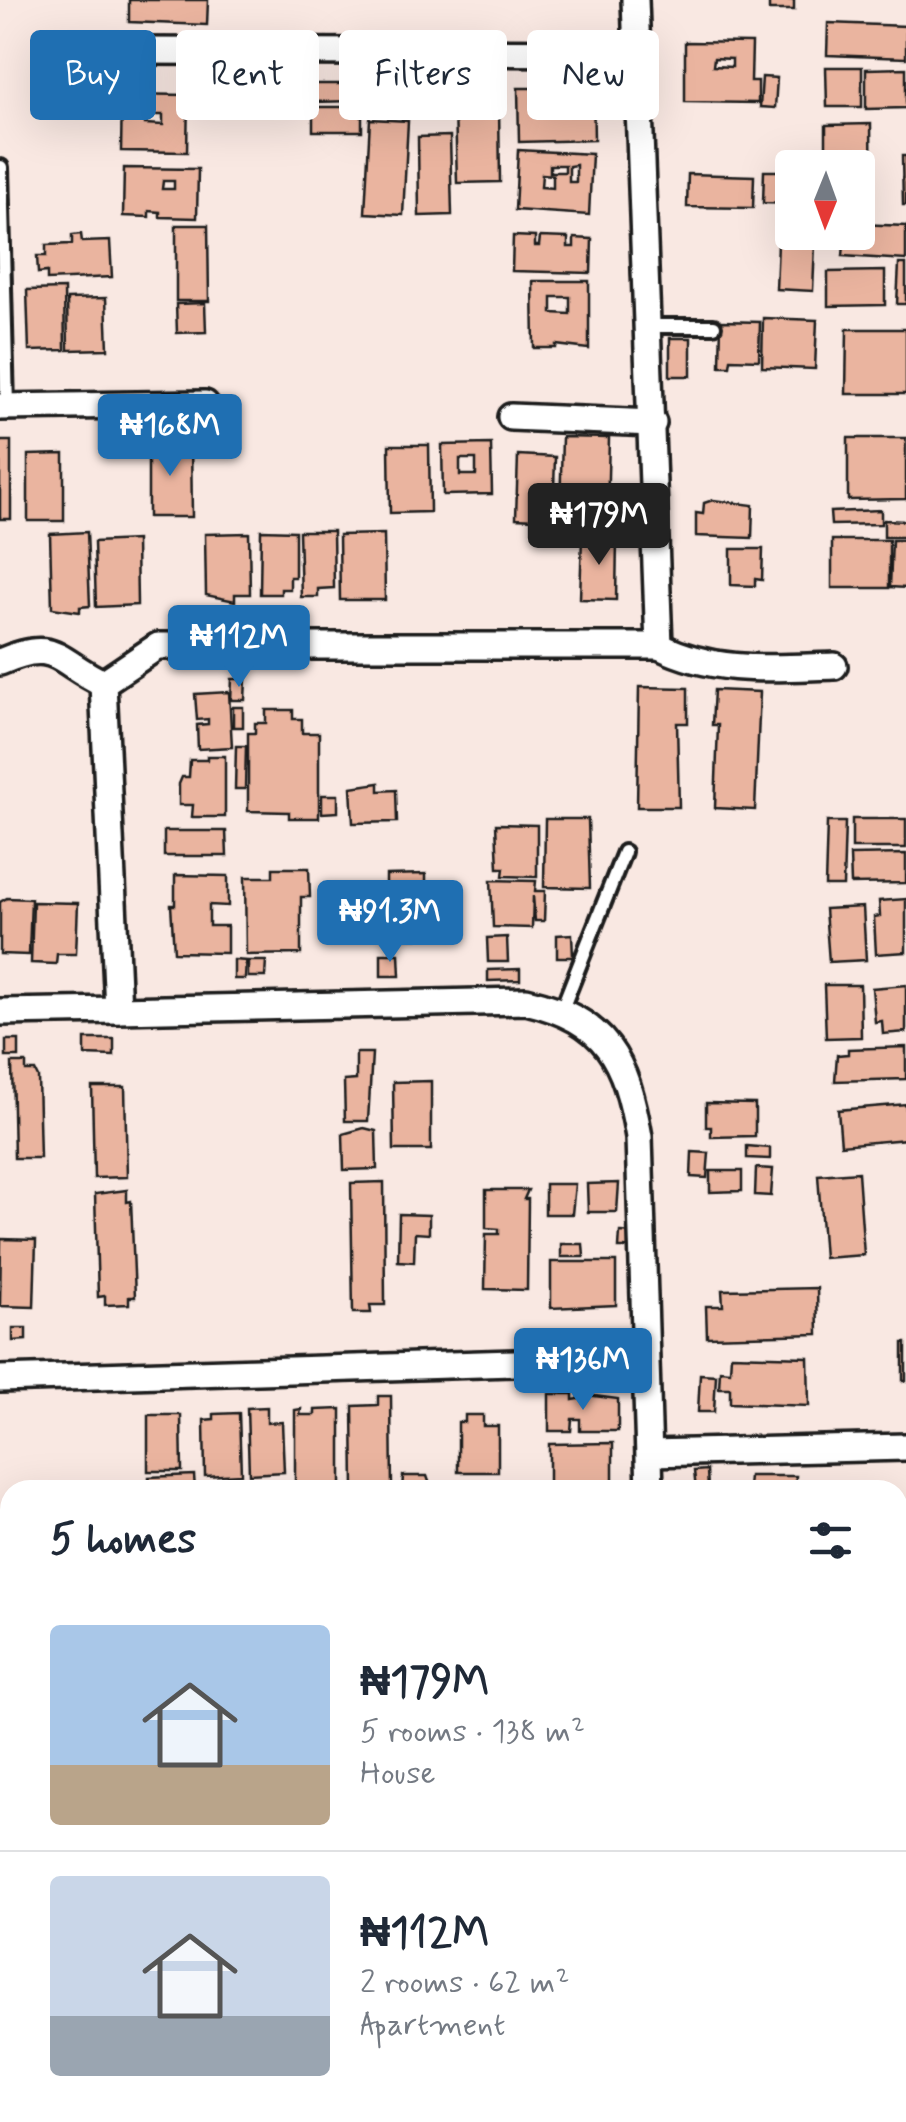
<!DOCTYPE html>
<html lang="en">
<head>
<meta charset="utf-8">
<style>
	:root { --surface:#fff; --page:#f6f6f7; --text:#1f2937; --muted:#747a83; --line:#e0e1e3; --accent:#1f6fb2 }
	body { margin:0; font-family:Mynerve,sans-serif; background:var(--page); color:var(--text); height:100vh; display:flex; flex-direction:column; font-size:38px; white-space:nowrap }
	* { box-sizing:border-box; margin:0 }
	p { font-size:32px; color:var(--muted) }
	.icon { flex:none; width:55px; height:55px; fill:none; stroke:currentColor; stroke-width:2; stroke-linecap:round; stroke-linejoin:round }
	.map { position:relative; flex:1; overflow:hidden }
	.drawer { position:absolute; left:0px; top:1480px; width:908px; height:642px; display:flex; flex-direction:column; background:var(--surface); border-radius:30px 30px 0 0; box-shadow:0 10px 40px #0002 }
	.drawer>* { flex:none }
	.hud { position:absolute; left:30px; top:30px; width:848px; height:90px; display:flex; gap:20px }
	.needle { width:65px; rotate:181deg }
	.fabs { position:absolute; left:775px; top:150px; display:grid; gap:20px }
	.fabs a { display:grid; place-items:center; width:100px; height:100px; border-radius:10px; background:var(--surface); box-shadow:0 10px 40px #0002; font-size:50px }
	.price { position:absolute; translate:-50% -85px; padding:0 22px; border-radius:10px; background:var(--accent); color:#fff; font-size:32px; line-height:65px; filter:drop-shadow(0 2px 5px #0008) }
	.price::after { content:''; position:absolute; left:50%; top:60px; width:30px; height:22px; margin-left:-15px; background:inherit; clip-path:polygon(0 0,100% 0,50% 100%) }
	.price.selected { background:#222; color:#fff }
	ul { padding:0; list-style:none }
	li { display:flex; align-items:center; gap:30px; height:250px; padding:0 50px }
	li+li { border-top:2px solid var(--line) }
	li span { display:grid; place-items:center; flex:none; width:280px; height:200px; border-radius:10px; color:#555 }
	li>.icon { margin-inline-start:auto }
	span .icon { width:120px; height:120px; fill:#fffc; stroke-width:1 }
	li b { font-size:42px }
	h2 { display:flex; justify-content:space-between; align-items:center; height:120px; padding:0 50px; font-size:42px }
	.tag { padding:0 35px; border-radius:10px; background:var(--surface); box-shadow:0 10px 40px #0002; font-size:35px; line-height:90px }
	.tag.selected { background:var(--accent); color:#fff }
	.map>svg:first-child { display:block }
	.building { fill:#eab49f; stroke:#1c1c1c; stroke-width:2.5; fill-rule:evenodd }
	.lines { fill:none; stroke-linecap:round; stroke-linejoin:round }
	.lane-casing { stroke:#1c1c1c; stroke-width:20 }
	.street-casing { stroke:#1c1c1c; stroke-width:32 }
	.lane { stroke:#fff; stroke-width:12 }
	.street { stroke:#fff; stroke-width:25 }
</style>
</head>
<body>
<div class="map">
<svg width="906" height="2122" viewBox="0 0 906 2122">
	<rect width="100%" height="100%" fill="#f9e8e2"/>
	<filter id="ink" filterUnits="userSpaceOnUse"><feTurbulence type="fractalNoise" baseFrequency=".01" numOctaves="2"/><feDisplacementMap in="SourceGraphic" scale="20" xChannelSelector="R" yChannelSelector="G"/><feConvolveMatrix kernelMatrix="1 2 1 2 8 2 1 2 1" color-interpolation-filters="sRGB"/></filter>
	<g filter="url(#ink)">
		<g class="building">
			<polygon points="129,0 208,0 207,25 129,22"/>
			<rect x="769" y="0" width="25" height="10"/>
			<polygon points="828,23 906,26 906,58 827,55"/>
			<path d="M685 42 752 43 751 81H758V103L685 102ZM714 58 732 59V67L713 66Z"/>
			<polygon points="826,67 862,67 862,107 827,107"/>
			<polygon points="906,68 906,108 866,109 866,69"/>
			<polygon points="762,77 777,78 775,108 760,107"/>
			<polygon points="359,79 398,79 397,93 359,93"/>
			<polygon points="313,84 354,84 354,101 313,102"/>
			<polygon points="563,87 593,87 594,140 519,142 518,88 542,88 542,113 563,113"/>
			<path d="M122 94 188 95 187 152 121 151ZM145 115H163V125L145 124Z"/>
			<polygon points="499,106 500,182 457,183 455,107"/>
			<rect x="313" y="107" width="49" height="24"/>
			<polygon points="370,119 408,121 403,215 365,213"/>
			<polygon points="871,124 872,206 858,207 858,168 826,168 826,125"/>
			<polygon points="450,136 452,215 419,216 418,137"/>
			<path d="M518 150 592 154 589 215 515 210ZM550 165H565V172H550ZM576 165V182H569V166ZM542 174 553 175V188L541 187Z"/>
			<polygon points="902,156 906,156 906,205 903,205"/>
			<path d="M124 168 198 169 197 218 160 217V212L149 211V217L123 216ZM163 181H174V189H162Z"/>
			<polygon points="764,171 792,171 792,204 763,203"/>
			<polygon points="688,174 754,176 753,208 687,207"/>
			<polygon points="858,224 906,226 906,260 843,256 845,232 858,232"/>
			<polygon points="176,225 208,225 209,301 176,301"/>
			<polygon points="81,234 82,242 110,241 112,277 47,280 47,272 38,273 37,256 46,256 46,245 72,244 72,235"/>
			<polygon points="513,236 535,237 535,246 539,246 540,237 568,238 568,247 574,247 574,238 592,239 591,273 512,271"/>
			<polygon points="778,243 815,244 813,291 776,289"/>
			<polygon points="899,264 906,264 906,304 897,304"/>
			<polygon points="885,271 885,305 828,306 828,272"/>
			<path d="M533 281H589V349L556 345V348H534ZM552 297H570V314L552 313Z"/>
			<polygon points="64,289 65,350 29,351 27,290"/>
			<polygon points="106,298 108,349 68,350 67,299"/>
			<polygon points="205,303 206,332 177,333 176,304"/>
			<polygon points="763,318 817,320 815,369 762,367"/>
			<polygon points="721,321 760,322 759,360 731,359 730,366 720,366"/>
			<polygon points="847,329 906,329 906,394 846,394"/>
			<rect x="670" y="338" width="21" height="38"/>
			<polygon points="562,437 609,438 607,514 560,513"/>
			<polygon points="848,438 906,438 906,499 848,500"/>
			<polygon points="191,440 192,517 148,517 148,441"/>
			<rect x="0" y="441" width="11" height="78"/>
			<path d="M491 444 492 494 443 495 442 445ZM460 459H476V475H460Z"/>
			<polygon points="389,445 429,445 430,512 390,513"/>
			<polygon points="64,454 64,521 28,521 28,455"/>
			<polygon points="518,455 555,457 553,520 516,518"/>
			<polygon points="713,500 753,505 752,538 696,536 696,513 703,514 704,503"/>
			<polygon points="881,510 881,524 831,525 830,512"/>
			<polygon points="884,520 906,521 906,537 884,537"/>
			<polygon points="261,530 295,531 295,577 290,577 290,589 281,589 281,594 260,594"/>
			<polygon points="299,531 333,531 334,588 318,589 318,597 301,597"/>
			<polygon points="87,532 90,606 80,607 80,612 52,608 50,534"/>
			<polygon points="249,533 250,594 235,594 235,601 206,595 205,534"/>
			<polygon points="384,534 385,600 340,600 339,535"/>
			<polygon points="582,536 617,537 616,600 580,599"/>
			<polygon points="136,540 137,605 96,607 94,542"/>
			<rect x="832" y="540" width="57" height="48"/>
			<polygon points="892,540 906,540 906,588 890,587"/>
			<polygon points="731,549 763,549 762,580 755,579 755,586 731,585"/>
			<polygon points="232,679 246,679 245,700 231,700"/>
			<polygon points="639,687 688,688 688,723 677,723 679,807 637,807"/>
			<polygon points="714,690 760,692 755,810 715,808 718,725 712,725"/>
			<polygon points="229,692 232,747 198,749 197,725 208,724 208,719 197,720 195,694"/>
			<rect x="233" y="707" width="10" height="20"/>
			<polygon points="266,710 293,710 293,719 302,719 302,733 319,733 319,818 289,818 289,812 248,811 248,733 255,733 255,723 266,723"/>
			<polygon points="236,746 246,746 245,789 235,789"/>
			<polygon points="207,756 225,756 225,817 192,817 193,805 179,805 179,784 182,777 189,777 190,760 207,760"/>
			<polygon points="379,783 379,791 396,790 397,822 353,823 351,787"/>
			<polygon points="322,795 338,795 338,812 322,813"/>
			<polygon points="545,819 588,819 590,888 544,887"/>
			<rect x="852" y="819" width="54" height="29"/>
			<polygon points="827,822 845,822 843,886 825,886"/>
			<polygon points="496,824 537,825 537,877 503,876 504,868 498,868"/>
			<polygon points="164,831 226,831 227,856 164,856"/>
			<polygon points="906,854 906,883 851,884 850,855"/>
			<polygon points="273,868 309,868 310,897 301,897 301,954 246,955 245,877 273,877"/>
			<polygon points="426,874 426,930 417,931 417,938 396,938 396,931 386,931 386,875"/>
			<polygon points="175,875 228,876 228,906 209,905 209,926 227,926 227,953 174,952 171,905 175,905"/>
			<polygon points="491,880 536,881 535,891 545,891 544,921 535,921 533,896 532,928 493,927"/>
			<polygon points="7,898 31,899 29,955 0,954 0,902"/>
			<polygon points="906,899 906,952 876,954 874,917 880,916 879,901"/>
			<polygon points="33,902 78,903 76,954 57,954 56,964 31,963"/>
			<polygon points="863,907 866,960 829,962 825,909"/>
			<polygon points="572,934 573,957 557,957 557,935"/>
			<polygon points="507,937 508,962 488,962 487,938"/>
			<polygon points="381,954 399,954 400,976 381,976"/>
			<polygon points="234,960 246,961 245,979 234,979"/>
			<polygon points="248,961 266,961 265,977 248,977"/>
			<polygon points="520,969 520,980 488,981 488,970"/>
			<polygon points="824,985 860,985 861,1037 826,1038"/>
			<polygon points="906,985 906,1032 883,1034 882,1021 875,1022 872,988"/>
			<polygon points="85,1039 114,1039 114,1056 85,1055"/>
			<rect x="6" y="1040" width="13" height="17"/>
			<polygon points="906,1047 906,1079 835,1081 837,1055 848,1054 848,1049"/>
			<polygon points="356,1053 372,1053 368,1121 345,1121 344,1081 356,1080"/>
			<polygon points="12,1063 26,1063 26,1071 35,1071 38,1077 40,1158 14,1158"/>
			<polygon points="431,1081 431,1150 394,1150 393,1082"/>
			<polygon points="92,1087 125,1087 127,1177 94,1178"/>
			<polygon points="706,1103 755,1104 755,1136 711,1137 711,1127 706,1127"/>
			<polygon points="906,1104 906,1139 841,1145 838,1110"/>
			<polygon points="364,1128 376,1131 377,1169 344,1170 343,1134"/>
			<polygon points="747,1146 770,1148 770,1159 747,1158"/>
			<polygon points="692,1152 709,1153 707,1178 691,1177"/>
			<polygon points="756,1168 773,1169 771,1196 755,1195"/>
			<polygon points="710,1171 742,1171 742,1191 710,1192"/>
			<polygon points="858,1172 864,1255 824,1258 818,1175"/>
			<polygon points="384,1182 385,1305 370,1305 371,1313 353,1313 351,1183"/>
			<polygon points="619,1183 617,1212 588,1212 587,1184"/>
			<polygon points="545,1184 575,1184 572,1214 545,1214"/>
			<polygon points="127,1190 127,1202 131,1201 135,1297 129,1297 129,1304 105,1305 105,1296 98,1297 95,1194"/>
			<polygon points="486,1190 528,1190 524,1199 528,1199 527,1290 485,1289 486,1234 499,1234 499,1229 486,1228"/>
			<polygon points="399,1214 429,1215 429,1234 415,1233 414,1262 398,1261"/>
			<polygon points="620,1232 636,1233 636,1248 619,1248"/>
			<polygon points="1,1239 36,1240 34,1307 0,1306"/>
			<polygon points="561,1244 583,1244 584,1257 561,1257"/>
			<polygon points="551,1262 616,1262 616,1305 551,1308"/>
			<polygon points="817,1288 818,1334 707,1337 706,1306 723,1306 722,1290"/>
			<polygon points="13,1328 26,1328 26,1340 13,1341"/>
			<rect x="903" y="1343" width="3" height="38"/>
			<polygon points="731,1355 808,1357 809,1406 730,1403 730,1388 719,1388 720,1370 730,1371"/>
			<polygon points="700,1374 716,1375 714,1412 698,1412"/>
			<polygon points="549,1394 573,1394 573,1400 579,1399 579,1394 618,1399 618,1431 580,1431 580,1419 572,1419 571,1431 549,1431"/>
			<polygon points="378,1396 391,1396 392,1490 354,1490 353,1406 378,1405"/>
			<polygon points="267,1407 267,1423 282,1422 284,1472 249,1474 247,1408"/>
			<polygon points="301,1409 300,1415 315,1415 315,1410 341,1409 341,1490 295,1490 295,1410"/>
			<polygon points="239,1413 241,1474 205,1476 204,1420 214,1419 214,1414"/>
			<polygon points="148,1415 181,1415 182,1471 148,1471"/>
			<polygon points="465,1415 483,1415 483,1426 498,1426 498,1472 458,1472 458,1422 465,1422"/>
			<polygon points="613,1443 613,1490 549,1490 549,1444"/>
			<polygon points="707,1470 708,1490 696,1490 694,1471"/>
			<polygon points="194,1475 195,1490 149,1490 149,1477"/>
			<polygon points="403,1476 427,1476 432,1490 402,1490"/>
			<polygon points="749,1476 796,1476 795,1489 748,1489"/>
			<polygon points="9,1549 10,1549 10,1666 8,1666"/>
			<rect x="898" y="1564" width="8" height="68"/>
			<rect x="898" y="1758" width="8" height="37"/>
			<polygon points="6,1779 10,1779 10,1877 9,1877"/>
			<rect x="898" y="1814" width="8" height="24"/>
			<rect x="898" y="1873" width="8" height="65"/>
		</g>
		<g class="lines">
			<defs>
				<g id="lane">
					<polyline points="1,167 7,407"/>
					<polyline points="649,326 714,326"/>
					<polyline points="562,1009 624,852"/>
					<polyline points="898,1650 906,1650"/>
				</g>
				<g id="street">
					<polyline points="635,0 659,646"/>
					<polyline points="133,51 635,53"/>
					<polyline points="0,407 205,404"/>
					<polyline points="511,417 653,423"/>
					<path d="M0 662C56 637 56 661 103 683"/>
					<polyline points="0,1012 118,1010"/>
					<polyline points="0,1379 645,1359"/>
					<polyline points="650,1453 906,1447"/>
					<path d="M650 1490 639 1137C626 1060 607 1020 526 1001L118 1010 103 683 158 646H659C716 674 772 668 834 666"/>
					<polyline points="0,1727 10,1727"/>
					<polyline points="0,2099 10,2098"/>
					<polyline points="653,2112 653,2122"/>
				</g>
			</defs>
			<use href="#lane" class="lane-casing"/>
			<use href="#street" class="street-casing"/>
			<use href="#lane" class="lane"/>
			<use href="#street" class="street"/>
		</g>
	</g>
</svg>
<div class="fabs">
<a><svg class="needle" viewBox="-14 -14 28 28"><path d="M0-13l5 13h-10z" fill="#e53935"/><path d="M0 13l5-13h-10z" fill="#747a83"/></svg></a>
</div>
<b class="price" style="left:170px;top:479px">₦168M</b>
<b class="price selected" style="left:599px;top:568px">₦179M</b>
<b class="price" style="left:239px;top:690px">₦112M</b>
<b class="price" style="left:390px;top:965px">₦91.3M</b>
<b class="price" style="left:583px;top:1413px">₦136M</b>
<div class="hud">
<a class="tag selected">Buy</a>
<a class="tag">Rent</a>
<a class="tag">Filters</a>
<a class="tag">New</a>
</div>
<section class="drawer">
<h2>5 homes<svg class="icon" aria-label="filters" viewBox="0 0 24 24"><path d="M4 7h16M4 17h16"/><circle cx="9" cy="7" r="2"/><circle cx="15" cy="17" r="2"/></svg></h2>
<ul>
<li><span style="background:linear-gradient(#a9c7e8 70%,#b9a48a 0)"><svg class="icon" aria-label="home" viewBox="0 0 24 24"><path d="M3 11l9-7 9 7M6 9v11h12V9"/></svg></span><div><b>₦179M</b><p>5 rooms · 138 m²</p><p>House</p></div></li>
<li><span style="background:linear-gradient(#c9d6e8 70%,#9aa5b1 0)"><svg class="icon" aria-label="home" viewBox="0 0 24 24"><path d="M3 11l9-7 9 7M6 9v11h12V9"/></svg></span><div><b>₦112M</b><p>2 rooms · 62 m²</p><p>Apartment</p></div></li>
</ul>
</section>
</div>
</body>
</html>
